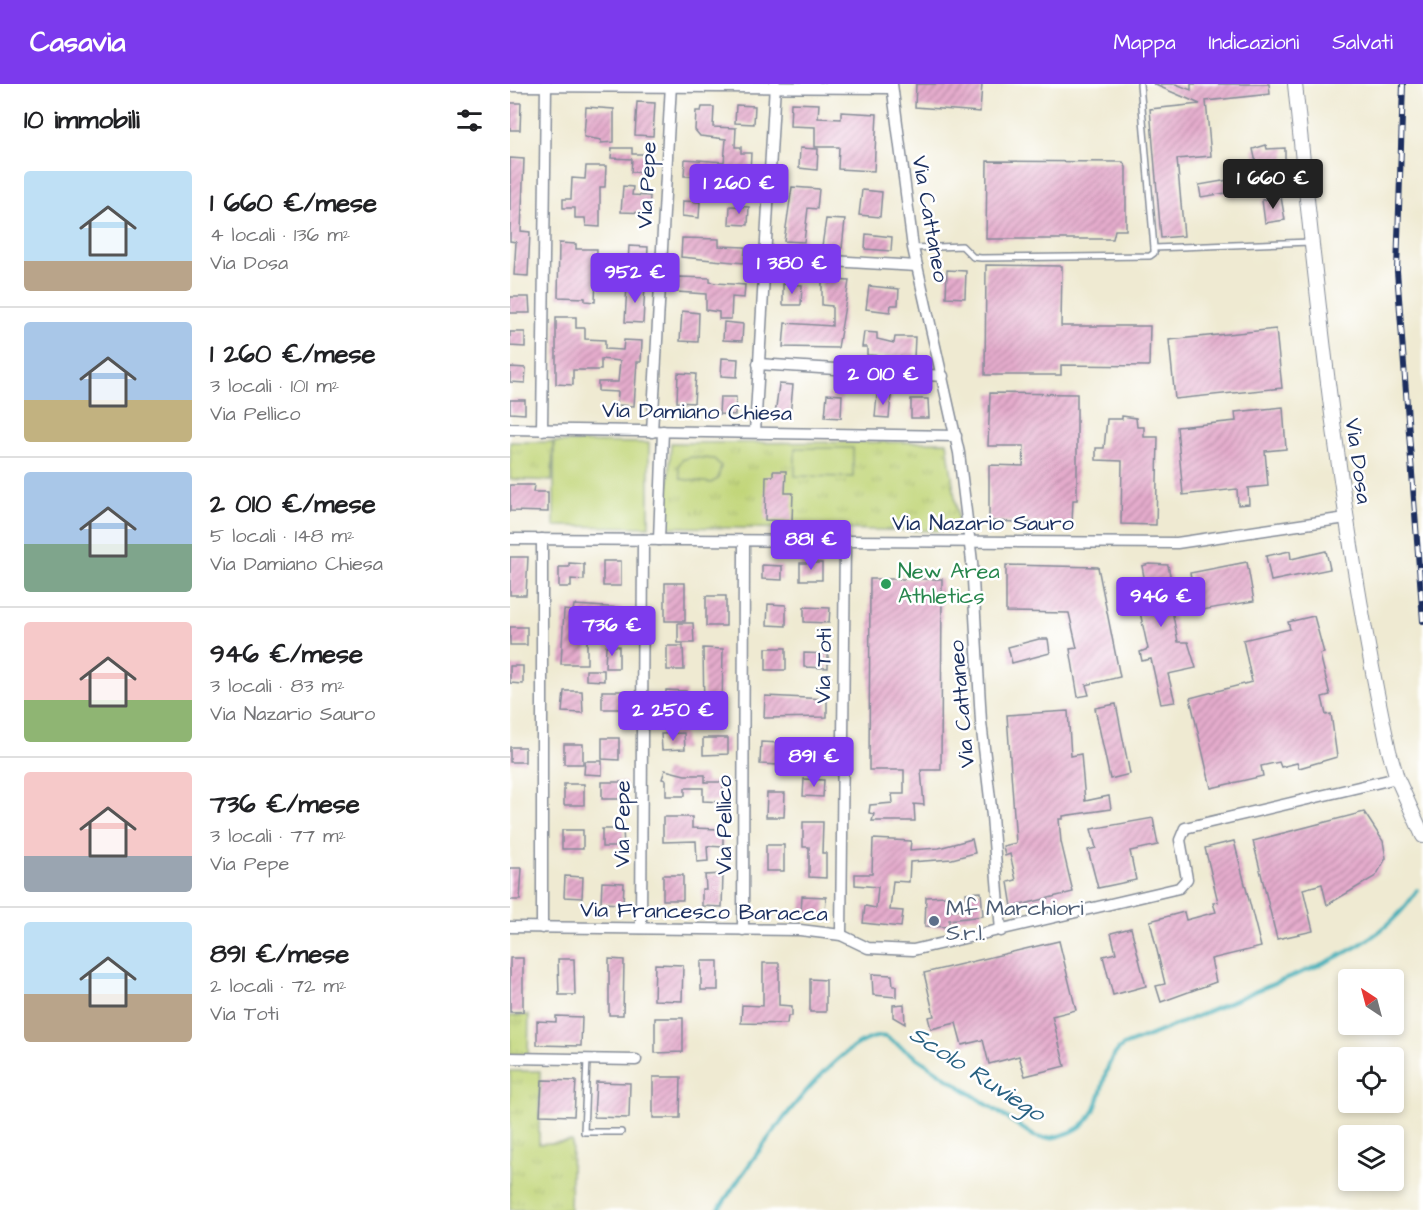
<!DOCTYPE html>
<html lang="it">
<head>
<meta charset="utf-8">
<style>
	:root { --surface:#fff; --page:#f2f2f2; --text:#202124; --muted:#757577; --line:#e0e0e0; --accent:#7c3aed }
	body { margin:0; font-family:"Architects Daughter",sans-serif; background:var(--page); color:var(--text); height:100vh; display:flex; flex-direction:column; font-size:22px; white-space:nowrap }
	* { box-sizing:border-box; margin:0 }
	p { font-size:20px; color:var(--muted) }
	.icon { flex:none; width:33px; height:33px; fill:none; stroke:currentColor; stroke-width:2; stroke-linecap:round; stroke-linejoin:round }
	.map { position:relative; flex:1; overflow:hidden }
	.panel { display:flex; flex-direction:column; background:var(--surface); width:510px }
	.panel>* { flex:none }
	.needle { width:39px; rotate:324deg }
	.tools { position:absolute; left:828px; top:885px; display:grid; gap:12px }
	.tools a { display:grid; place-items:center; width:66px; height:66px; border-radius:6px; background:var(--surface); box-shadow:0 3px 9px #0003; font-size:30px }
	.price { position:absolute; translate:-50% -51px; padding:0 14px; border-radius:6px; background:var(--accent); color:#fff; font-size:20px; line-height:39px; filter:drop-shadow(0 2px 3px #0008) }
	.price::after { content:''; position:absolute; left:50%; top:36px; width:18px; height:14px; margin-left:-9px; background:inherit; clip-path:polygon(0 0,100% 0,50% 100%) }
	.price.current { background:#222; color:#fff }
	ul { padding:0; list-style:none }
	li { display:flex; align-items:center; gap:18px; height:150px; padding:0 24px }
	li+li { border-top:2px solid var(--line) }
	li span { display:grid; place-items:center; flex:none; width:168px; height:120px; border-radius:6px; color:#555 }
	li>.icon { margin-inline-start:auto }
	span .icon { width:72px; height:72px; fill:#fffc; stroke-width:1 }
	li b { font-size:26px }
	h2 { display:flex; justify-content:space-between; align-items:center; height:72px; padding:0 24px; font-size:26px }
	header { display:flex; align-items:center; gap:36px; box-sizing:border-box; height:84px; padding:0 30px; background:var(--accent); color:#fff }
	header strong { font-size:28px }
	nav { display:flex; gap:33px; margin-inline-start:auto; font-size:21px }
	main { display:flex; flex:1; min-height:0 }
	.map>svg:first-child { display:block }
	.grass { fill:url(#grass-tufts); stroke:#6e826b; stroke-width:1.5 }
	.pitch { fill:#c1d578; stroke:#6e826b; stroke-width:1.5 }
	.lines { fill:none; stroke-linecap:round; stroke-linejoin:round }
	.stream { stroke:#3cadb7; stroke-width:4 }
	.building { fill:url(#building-hatch) }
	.service-casing { stroke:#858c98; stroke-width:8 }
	.minor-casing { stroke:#858c98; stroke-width:13 }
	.tertiary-casing { stroke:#858c98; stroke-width:16 }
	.service { stroke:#fff; stroke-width:5 }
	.minor { stroke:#fff; stroke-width:10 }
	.tertiary { stroke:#fff; stroke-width:14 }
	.rail-casing { stroke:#1b2f5e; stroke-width:6 }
	.rail { stroke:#fff; stroke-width:4; stroke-dasharray:11; stroke-linecap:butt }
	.leisure-dot { fill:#2e9e5b; stroke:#fff; stroke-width:2 }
	.service-dot { fill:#5c6f8a; stroke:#fff; stroke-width:2 }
	.labels { text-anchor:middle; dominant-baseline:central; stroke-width:5; stroke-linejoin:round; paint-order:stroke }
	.street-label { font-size:22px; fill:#1b2f5e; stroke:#fff }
	.leisure-label { font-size:22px; fill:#27864d; stroke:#fff; text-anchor:start }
	.service-label { font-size:22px; fill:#4e5e75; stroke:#fff; text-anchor:start }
	.water-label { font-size:24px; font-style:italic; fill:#286182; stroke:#fff }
</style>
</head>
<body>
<header>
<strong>Casavia</strong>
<nav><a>Mappa</a><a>Indicazioni</a><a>Salvati</a></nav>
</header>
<main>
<section class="panel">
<h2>10 immobili<svg class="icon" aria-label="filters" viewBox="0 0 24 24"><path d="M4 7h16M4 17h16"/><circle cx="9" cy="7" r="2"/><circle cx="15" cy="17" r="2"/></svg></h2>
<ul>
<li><span style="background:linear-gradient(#bfe0f5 75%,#b9a48a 0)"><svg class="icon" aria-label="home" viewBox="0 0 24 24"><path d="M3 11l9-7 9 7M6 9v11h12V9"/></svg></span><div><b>1 660 €/mese</b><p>4 locali · 136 m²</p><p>Via Dosa</p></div></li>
<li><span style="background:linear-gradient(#a9c7e8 65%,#c2b280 0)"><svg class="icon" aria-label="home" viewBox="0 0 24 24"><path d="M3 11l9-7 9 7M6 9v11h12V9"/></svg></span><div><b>1 260 €/mese</b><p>3 locali · 101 m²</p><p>Via Pellico</p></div></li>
<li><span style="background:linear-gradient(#a9c7e8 60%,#7fa58c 0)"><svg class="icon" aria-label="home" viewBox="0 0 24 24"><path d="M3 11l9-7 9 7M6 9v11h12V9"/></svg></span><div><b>2 010 €/mese</b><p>5 locali · 148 m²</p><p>Via Damiano Chiesa</p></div></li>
<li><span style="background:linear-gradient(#f6c9c9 65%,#8fb573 0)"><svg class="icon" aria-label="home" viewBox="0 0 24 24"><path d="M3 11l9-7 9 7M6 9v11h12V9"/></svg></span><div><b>946 €/mese</b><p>3 locali · 83 m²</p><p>Via Nazario Sauro</p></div></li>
<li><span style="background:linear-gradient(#f6c9c9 70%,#9aa5b1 0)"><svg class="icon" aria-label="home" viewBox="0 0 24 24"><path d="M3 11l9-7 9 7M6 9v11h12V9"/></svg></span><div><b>736 €/mese</b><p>3 locali · 77 m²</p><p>Via Pepe</p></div></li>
<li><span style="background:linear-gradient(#bfe0f5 60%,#b9a48a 0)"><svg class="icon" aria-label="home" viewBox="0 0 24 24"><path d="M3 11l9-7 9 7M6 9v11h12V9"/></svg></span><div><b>891 €/mese</b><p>2 locali · 72 m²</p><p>Via Toti</p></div></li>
</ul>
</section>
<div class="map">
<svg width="913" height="1126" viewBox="0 0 913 1126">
	<defs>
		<pattern id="grass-tufts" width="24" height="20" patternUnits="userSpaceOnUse" patternTransform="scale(1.5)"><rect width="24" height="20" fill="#c1d578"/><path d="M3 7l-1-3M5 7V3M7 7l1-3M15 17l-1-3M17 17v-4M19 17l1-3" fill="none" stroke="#a5b76a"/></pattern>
		<pattern id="building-hatch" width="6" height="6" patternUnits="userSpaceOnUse" patternTransform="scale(1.5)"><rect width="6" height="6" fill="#e5accc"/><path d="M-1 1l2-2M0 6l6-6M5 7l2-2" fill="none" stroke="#b98ca9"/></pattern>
	</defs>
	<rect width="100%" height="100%" fill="#fff"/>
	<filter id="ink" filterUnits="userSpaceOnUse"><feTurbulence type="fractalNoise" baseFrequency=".0167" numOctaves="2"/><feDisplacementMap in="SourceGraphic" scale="12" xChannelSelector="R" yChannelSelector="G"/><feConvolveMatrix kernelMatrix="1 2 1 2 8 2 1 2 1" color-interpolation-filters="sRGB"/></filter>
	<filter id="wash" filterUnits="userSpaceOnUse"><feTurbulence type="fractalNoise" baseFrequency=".008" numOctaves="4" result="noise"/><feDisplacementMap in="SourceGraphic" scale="24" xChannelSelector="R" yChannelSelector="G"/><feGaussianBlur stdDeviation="1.35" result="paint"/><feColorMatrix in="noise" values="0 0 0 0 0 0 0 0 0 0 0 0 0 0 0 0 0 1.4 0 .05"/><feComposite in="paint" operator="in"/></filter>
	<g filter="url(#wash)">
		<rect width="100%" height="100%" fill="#efead2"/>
		<g class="grass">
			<polygon points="0,358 43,358 42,397 0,395"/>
			<polygon points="437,358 449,442 444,447 156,443 161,359"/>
			<polygon points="19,931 18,974 0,974 0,932"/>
			<polygon points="0,987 30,987 29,1060 62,1057 60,1126 0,1126"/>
		</g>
		<g class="pitch">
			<polygon points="44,358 139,359 139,443 44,442"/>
			<polygon points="285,364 343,364 343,393 285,392"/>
			<polygon points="181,373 204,375 211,382 208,395 201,399 171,395 168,382 172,376"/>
		</g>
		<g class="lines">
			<path class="stream" d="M208 1126C234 1088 328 944 376 953L524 1052C533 1056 543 1054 552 1051 604 1037 582 985 613 962 658 945 702 926 746 907 804 882 872 864 907 806"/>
		</g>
		<g id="blocks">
			<g class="building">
				<polygon points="406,0 472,0 470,28 405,23"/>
				<polygon points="643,0 666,0 681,6 681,0 759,0 760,10 696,17 701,72 667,75 674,152 651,154 640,25 690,20"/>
				<polygon points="127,18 145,19 143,52 125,51"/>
				<polygon points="0,19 11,19 10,46 0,46"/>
				<polygon points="281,19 309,20 308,34 331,35 331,28 367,30 364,87 328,85 329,63 305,63 305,43 280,42"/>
				<polygon points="226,21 245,22 244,40 225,39"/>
				<polygon points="76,23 104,25 104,58 91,59 91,56 74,53"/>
				<polygon points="192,23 204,23 203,43 226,44 225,63 231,63 231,69 241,69 240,88 205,86 204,92 174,92 175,75 214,78 216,55 190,52 185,46 186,27 191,27"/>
				<polygon points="756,61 757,65 775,64 775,87 748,88 743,65"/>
				<polygon points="102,64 122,64 122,70 141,70 140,89 121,88 122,75 101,74"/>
				<polygon points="290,64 308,65 307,86 289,84"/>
				<polygon points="0,74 14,75 11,147 20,148 18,192 4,191 6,158 0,157"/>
				<polygon points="477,77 613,78 616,83 616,146 605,146 603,155 476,155"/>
				<polygon points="76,82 96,82 95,103 90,103 90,143 76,142 75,134 65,134 65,124 53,124 53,115 61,115 62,94 75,95"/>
				<polygon points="736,93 736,110 723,112 722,108 691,113 689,101"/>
				<polygon points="113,102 123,103 122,111 140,112 139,129 111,128"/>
				<polygon points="282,103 309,105 307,125 298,124 294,158 274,157"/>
				<polygon points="352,106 372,108 370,133 349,131"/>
				<polygon points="771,113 775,136 755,139 752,116"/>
				<polygon points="173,117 190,118 189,134 172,132"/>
				<polygon points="220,122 239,123 238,141 219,140"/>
				<polygon points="316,135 335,136 332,164 312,162"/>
				<polygon points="356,150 382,153 381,167 355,165"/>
				<polygon points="172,154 209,155 209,162 235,163 234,179 171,173"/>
				<polygon points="49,159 66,160 66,165 87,165 85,218 75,217 75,214 48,213"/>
				<polygon points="119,162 138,163 137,180 118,179"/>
				<polygon points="476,181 552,182 551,242 640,242 639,282 551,281 551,291 475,291"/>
				<polygon points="437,186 456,187 455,214 436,213"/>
				<polygon points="168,193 200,194 200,198 206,199 235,201 234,214 222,213 221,235 209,235 209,228 196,226 196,210 167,208"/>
				<polygon points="312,195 339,197 328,264 273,263 275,239 322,242 322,222 312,221"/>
				<polygon points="117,200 135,201 133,239 115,238"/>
				<polygon points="273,200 292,201 291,221 273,221"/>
				<polygon points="359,202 389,205 388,221 381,221 380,228 356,225"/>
				<polygon points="0,213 19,213 20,229 0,229"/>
				<polygon points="172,227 189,229 188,258 170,257"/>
				<polygon points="46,233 66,233 66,244 75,244 75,255 95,256 95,265 113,266 114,256 132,257 131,278 127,278 124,322 107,321 108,308 88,307 88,298 108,298 110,277 91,275 91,286 63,286 63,301 46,300"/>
				<polygon points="214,238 233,240 232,257 213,256"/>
				<polygon points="766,245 772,304 665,315 659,256"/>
				<polygon points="0,248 15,248 15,263 0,262"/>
				<polygon points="354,248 367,249 367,255 384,259 385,253 405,253 404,274 357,271 357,263 352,263"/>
				<polygon points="212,274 228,275 227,293 211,292"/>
				<polygon points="0,283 16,284 15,299 0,298"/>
				<polygon points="168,289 186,290 184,319 167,318"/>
				<polygon points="269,300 283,301 280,332 265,331"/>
				<polygon points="480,309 567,310 567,416 563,416 562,440 479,437 479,381 513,382 514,362 478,362"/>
				<polygon points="317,310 332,311 331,334 315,333"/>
				<polygon points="367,311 381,312 379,334 365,333"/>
				<polygon points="210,313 226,313 225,331 209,330"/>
				<polygon points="401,315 418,315 419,334 401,334"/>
				<polygon points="0,316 15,316 15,330 0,329"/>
				<polygon points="773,323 776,365 755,367 758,402 738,404 739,420 728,421 727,405 673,411 667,343 726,337 725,328"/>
				<polygon points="612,332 626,334 627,343 634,343 634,353 648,353 646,441 611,440 612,377 586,376 586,364 594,364 597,335 612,335"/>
				<polygon points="263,387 276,387 275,409 283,409 282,437 255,436 256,392 263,392"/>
				<polygon points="0,401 24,401 23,408 38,408 38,428 0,427"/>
				<polygon points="780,467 781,475 816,467 820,485 761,497 756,472"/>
				<polygon points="0,473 18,473 16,511 0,511"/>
				<rect x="93" y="477" width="18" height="25"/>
				<polygon points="737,478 744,517 687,527 680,489"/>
				<polygon points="59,479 74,480 74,496 61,495 61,503 49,503 49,483 59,483"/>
				<rect x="290" y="479" width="22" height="17"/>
				<polygon points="639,480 658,481 666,521 661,521 668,558 678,558 686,584 658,590 665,618 651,620 641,575 632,577 630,568 638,565 623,496 634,493 632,482"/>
				<polygon points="252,481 272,482 272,496 252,495"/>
				<polygon points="496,481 588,483 610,593 576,601 579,611 568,613 560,565 567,564 559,529 496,528"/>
				<polygon points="360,495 432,495 431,686 411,686 414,721 404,720 405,737 362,737 364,730 359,729 360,721 383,719 382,710 394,710 394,686 359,686"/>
				<rect x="155" y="499" width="20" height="38"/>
				<rect x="196" y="512" width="20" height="30"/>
				<polygon points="258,520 276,521 276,542 257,541"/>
				<polygon points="64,521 112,524 112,543 83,542 83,553 77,553 77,580 51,580 54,526 63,527"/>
				<polygon points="294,523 320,524 319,539 294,538"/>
				<polygon points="804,532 814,569 810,570 820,611 812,613 816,631 821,630 827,673 789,684 787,679 771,683 769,678 751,682 753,692 701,704 680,614 742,598 733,556 780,545 778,538"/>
				<polygon points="168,539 183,539 184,559 168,559"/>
				<rect x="0" y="543" width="17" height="18"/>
				<polygon points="529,555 538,555 540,569 502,579 498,563"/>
				<polygon points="96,562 109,562 109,584 95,584"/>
				<polygon points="157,562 173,562 174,586 157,586"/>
				<polygon points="193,564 213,565 212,628 194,627"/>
				<rect x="256" y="564" width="20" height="22"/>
				<polygon points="294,569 318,570 318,584 294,583"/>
				<polygon points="0,582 13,582 13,600 0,599"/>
				<polygon points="76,586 94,586 94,597 76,596"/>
				<polygon points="156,606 176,607 174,627 155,626"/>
				<polygon points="54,607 72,607 73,629 52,628"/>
				<polygon points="92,607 113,607 112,625 92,625"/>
				<polygon points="255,612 317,615 317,633 254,634"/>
				<polygon points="606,620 620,690 600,695 585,624"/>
				<polygon points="558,627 561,672 571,670 575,717 599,712 601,725 553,732 553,735 549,735 551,758 563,808 502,823 498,798 506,796 500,770 495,772 493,762 506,759 497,631"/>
				<polygon points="174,649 175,665 152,666 151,650"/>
				<polygon points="92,654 109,654 109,676 92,675"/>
				<polygon points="193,654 218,654 218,670 193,671"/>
				<polygon points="294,657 312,658 311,679 293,678"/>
				<polygon points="251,658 270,659 269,681 250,680"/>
				<rect x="54" y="660" width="19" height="20"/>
				<rect x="0" y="663" width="15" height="15"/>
				<polygon points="75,677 92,677 92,691 74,690"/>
				<polygon points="155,686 175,691 195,691 195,698 213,698 213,718 193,717 193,704 175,704 175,712 156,712 156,696 152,695"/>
				<polygon points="294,695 314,696 313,713 293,712"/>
				<rect x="92" y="698" width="24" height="17"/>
				<rect x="54" y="700" width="20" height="21"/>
				<polygon points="257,709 275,709 274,733 256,733"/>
				<polygon points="854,728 873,757 876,774 866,792 817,821 812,800 793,805 803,847 767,855 743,757"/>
				<polygon points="153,733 182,733 182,744 209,745 209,751 213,752 213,763 197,762 198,777 187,778 186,757 153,758"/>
				<polygon points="643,734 648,761 620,767 626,796 588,804 578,766 586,764 581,745"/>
				<polygon points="293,738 313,738 312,769 316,769 316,794 299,793 299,763 293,763"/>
				<polygon points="92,745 113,745 114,763 92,763"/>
				<rect x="52" y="746" width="21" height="19"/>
				<polygon points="363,755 401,757 400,766 429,764 462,755 465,769 442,775 400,778 399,798 383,797 380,826 393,827 391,843 353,839 355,822 366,824 368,803 345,801 345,790 362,790"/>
				<polygon points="724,757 751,863 701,875 706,898 651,918 646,902 655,900 640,837 674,828 676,836 706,828 703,819 708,818 695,764"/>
				<rect x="256" y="761" width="18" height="26"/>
				<polygon points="0,784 12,784 10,816 0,816"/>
				<polygon points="213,790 212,823 192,822 192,805 196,805 195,791"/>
				<rect x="153" y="791" width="20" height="25"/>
				<polygon points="55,792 73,793 72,814 54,813"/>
				<polygon points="92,798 114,799 113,820 91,819"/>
				<polygon points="471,808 473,832 439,836 439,843 415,842 416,813 436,812 438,826 458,825 456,809"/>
				<polygon points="292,812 316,813 315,830 291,829"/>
				<polygon points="621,844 636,902 603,911 593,872 606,869 601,849"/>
				<polygon points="549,857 566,926 542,932 555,982 515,992 509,972 479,980 473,956 452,961 446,939 421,945 418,933 424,932 414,889"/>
				<rect x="0" y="874" width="13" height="54"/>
				<polygon points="48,875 64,875 65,911 49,911"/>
				<polygon points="99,875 114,876 113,931 99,931"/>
				<rect x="191" y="877" width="17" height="29"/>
				<polygon points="253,879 269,879 269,921 282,922 282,932 278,932 277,940 231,939 232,921 253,922"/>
				<polygon points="145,880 173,881 172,917 144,916"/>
				<polygon points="362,890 382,891 383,902 386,902 386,913 363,911"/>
				<polygon points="300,895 316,896 316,928 300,928"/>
				<polygon points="394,920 395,940 383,933 383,921"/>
				<polygon points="46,932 72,933 71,962 27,961 27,937 46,938"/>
				<polygon points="145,934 173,934 173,968 145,969"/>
				<polygon points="143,993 171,993 170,1034 143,1034"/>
				<polygon points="32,996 66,997 64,1032 30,1031"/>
				<polygon points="86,998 120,999 119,1034 84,1033"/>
			</g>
		</g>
	</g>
	<g filter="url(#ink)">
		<use href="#blocks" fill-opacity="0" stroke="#858c98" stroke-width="1.5"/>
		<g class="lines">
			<defs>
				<g id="service">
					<polyline points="403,164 452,162 463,173 471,174 640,172 644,169 644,164 630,0"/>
					<polyline points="644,164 801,158"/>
					<polyline points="77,975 74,1048 111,1048"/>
				</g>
				<g id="minor">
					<polyline points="382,0 403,164 449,369 462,478 471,638 482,732 491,847"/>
					<polyline points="0,2 381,4"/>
					<polyline points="254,173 407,182"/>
					<polyline points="248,280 433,292"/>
					<polyline points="0,345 446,352"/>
					<polyline points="32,346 36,0"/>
					<polyline points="142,348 161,0"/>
					<polyline points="245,348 265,0"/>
					<polyline points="0,455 667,459 836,434"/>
					<polyline points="149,456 153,347"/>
					<polyline points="0,843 290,846 331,851 358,864 403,866 669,804 677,795 670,756 675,744 887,694"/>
					<polyline points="32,844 32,455"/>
					<polyline points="131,844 133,456"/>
					<polyline points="233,846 234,457"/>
					<polyline points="331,851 335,457"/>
					<polyline points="0,974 126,976"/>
				</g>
				<path id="tertiary" d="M785 0C808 225 831 446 879 667L887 694 913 752"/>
			</defs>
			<use href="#service" class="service-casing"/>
			<use href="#minor" class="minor-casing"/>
			<use href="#tertiary" class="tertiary-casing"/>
			<use href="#service" class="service"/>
			<use href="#minor" class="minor"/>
			<use href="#tertiary" class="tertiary"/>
			<defs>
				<polyline id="rail" points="893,0 887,187 913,537"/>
			</defs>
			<use href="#rail" class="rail-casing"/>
			<use href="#rail" class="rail"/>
		</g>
	</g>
	<circle class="leisure-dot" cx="376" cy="500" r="6"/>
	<circle class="service-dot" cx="424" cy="837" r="6"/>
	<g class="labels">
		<g class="street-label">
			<text transform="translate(137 101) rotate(-87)">Via Pepe</text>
			<text transform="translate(420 135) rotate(80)">Via Cattaneo</text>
			<text transform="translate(187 328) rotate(1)">Via Damiano Chiesa</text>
			<text transform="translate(848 377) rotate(82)">Via Dosa</text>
			<text x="473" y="439">Via Nazario Sauro</text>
			<text transform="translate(314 582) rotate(-89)">Via Toti</text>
			<text transform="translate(452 620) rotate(-95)">Via Cattaneo</text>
			<text transform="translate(112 740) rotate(-90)">Via Pepe</text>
			<text transform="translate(214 741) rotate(-90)">Via Pellico</text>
			<text transform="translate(194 828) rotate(1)">Via Francesco Baracca</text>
		</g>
		<g class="leisure-label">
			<text x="388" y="487">New Area<tspan x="388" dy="25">Athletics</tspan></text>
		</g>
		<g class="service-label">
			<text x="436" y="824">Mf Marchiori<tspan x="436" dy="25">S.r.l.</tspan></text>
		</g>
		<g class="water-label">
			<text transform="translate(467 990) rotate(33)">Scolo Ruviego</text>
		</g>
	</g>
</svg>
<div class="tools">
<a><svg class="needle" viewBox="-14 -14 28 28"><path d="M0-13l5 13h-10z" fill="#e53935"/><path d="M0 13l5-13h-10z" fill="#757577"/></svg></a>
<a><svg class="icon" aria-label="locate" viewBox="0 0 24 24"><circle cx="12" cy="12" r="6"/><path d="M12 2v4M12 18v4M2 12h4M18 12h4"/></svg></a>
<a><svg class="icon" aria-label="layers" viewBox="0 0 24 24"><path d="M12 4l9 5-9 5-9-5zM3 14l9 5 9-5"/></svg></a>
</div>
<b class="price current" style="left:763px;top:126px">1 660 €</b>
<b class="price" style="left:229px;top:131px">1 260 €</b>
<b class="price" style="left:282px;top:211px">1 380 €</b>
<b class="price" style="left:125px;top:220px">952 €</b>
<b class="price" style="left:373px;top:322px">2 010 €</b>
<b class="price" style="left:301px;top:487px">881 €</b>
<b class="price" style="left:651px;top:544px">946 €</b>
<b class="price" style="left:102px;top:573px">736 €</b>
<b class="price" style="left:163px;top:658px">2 250 €</b>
<b class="price" style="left:304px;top:704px">891 €</b>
</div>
</main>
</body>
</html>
